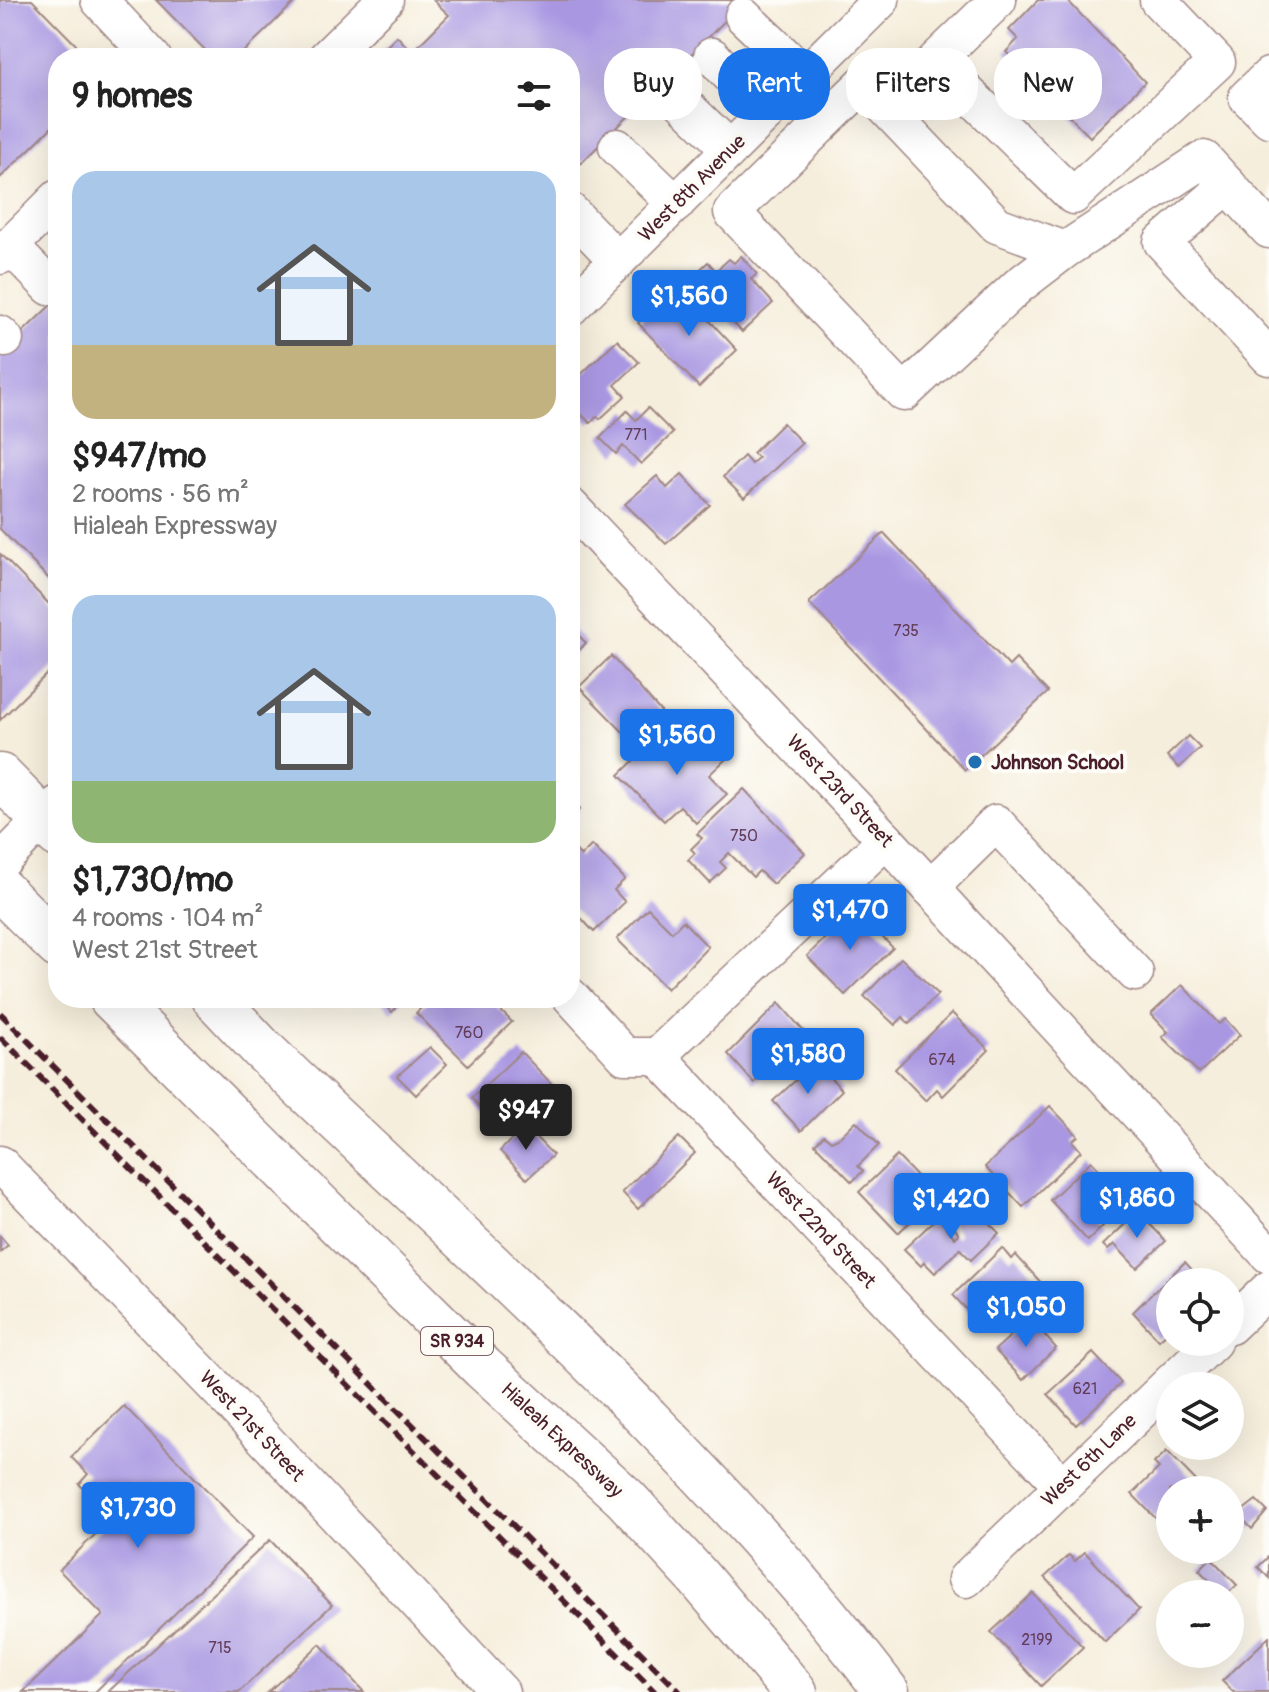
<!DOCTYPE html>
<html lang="en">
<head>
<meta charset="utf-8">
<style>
	:root { --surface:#fff; --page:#f2f2f2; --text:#222; --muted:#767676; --accent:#1a73e8 }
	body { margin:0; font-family:Pangolin,sans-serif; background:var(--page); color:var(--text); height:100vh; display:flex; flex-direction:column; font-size:30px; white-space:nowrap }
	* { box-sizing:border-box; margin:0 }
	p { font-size:26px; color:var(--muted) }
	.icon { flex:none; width:44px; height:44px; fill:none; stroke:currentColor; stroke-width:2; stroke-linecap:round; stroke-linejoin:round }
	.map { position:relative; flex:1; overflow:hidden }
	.panel { position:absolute; left:48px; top:48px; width:532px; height:960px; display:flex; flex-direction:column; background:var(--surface); border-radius:32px; box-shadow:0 8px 32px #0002 }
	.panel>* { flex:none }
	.banner { position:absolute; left:604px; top:48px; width:544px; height:72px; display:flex; gap:16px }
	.buttons { position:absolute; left:1156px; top:1268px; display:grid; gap:16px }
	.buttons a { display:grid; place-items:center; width:88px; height:88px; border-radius:50%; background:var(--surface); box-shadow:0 8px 32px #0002; font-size:40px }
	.price { position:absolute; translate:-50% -68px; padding:0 18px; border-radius:8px; background:var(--accent); color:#fff; font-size:26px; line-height:52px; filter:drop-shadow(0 2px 4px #0008) }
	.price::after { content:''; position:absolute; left:50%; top:48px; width:24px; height:18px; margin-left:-12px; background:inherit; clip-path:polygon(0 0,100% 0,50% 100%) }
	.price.active { background:#222; color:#fff }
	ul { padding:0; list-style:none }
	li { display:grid; align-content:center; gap:16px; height:424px; padding:0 24px }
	li span { display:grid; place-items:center; height:248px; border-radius:24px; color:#555 }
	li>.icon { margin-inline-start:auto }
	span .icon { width:144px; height:144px; fill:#fffc; stroke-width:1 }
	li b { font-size:34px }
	h2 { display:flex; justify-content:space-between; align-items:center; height:96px; padding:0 24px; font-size:34px }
	.chip { padding:0 28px; border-radius:32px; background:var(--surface); box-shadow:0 8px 32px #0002; font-size:28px; line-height:72px }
	.chip.active { background:var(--accent); color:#fff }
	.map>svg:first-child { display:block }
	.building { fill:#a997e2 }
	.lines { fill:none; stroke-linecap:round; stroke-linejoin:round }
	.minor-casing { stroke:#a08684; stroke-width:39 }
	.major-casing { stroke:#a08684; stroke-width:47 }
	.minor { stroke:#fff; stroke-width:36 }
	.major { stroke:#fff; stroke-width:44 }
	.rail { stroke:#4a1f2b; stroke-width:6; stroke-dasharray:12 6; stroke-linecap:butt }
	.poi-dot { fill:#1f6fb2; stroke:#fdfcf7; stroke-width:3 }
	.labels { text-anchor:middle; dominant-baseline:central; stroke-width:8; stroke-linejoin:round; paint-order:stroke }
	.number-label { font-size:16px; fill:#623d59 }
	.shield { fill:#fdfcf7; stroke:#806168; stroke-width:2 }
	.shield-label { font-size:18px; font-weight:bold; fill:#4a1f2b }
	.street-label { font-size:20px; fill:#4a1f2b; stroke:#fdfcf7 }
	.poi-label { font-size:20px; font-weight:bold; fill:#4a1f2b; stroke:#fdfcf7; text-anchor:start }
</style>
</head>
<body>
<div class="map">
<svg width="1269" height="1692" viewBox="0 0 1269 1692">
	<rect width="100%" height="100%" fill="#fdfcf7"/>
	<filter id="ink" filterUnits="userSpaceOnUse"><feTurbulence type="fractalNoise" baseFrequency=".0125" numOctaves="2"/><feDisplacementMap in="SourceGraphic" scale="16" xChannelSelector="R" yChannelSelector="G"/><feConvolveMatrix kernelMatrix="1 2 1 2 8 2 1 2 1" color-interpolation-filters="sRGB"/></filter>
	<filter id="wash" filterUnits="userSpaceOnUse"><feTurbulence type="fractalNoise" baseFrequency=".006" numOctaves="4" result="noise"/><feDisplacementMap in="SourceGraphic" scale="32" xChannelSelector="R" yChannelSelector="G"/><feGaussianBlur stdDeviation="1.8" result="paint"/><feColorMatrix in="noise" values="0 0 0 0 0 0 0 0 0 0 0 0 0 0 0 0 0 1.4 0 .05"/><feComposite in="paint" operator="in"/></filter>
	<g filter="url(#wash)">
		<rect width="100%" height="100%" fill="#f6eedc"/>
		<g id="blocks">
			<g class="building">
				<polygon points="0,0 32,0 89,58 58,58 58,121 0,178"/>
				<polygon points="156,0 297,0 237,58 213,58"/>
				<polygon points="433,0 746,0 570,174 570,58 375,58 397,36 412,52 449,15"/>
				<polygon points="1038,0 1067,0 1145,82 1090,137 1006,52 1018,39 1009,30"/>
				<polygon points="741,256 757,274 751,279 773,303 742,332 691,278 708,262 716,271 729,259 734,263"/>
				<polygon points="683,292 737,350 699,387 638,323 656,306 662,312"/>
				<polygon points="58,298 58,588 0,529 0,354"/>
				<polygon points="617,340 639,362 615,385 625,396 600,419 597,416 590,423 570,403 570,385"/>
				<polygon points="648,408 673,433 641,464 623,446 616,454 600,438 627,411 636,420"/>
				<polygon points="783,423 802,443 744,498 723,477 744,456 751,464 758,458 753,453"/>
				<polygon points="682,474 710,505 666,544 625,504 657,476 667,488"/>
				<polygon points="884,533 1009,666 1016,659 1048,692 965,770 809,603"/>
				<polygon points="0,554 58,613 58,663 0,720"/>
				<polygon points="570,626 586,643 570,659"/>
				<polygon points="611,656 662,713 632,741 579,687"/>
				<polygon points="665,730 688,753 705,736 727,758 709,775 727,794 696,823 680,806 664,821 619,775"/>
				<polygon points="1188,736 1200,748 1179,768 1167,756"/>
				<polygon points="744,789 805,853 773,884 759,871 753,877 729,853 720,862 726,868 710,883 688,860 695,853 691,849 702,838 697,834"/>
				<polygon points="570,798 580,809 570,819"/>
				<polygon points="570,844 581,856 592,845 625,879 614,890 625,902 594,932 570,906"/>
				<polygon points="648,908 672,932 683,921 708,947 667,989 617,939"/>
				<polygon points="855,909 893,948 845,995 807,956"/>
				<polygon points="901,958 938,994 909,1024 903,1017 895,1025 864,996"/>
				<polygon points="1182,985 1219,1024 1225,1019 1240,1035 1199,1073 1162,1037 1168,1032 1151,1014"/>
				<polygon points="378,998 405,998 392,1012"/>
				<polygon points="431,998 488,998 512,1022 468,1065 416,1013"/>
				<polygon points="779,1003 807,1035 754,1083 728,1054"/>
				<polygon points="952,1013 989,1050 943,1096 937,1089 926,1101 895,1069"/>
				<polygon points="430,1047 447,1064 416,1095 397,1076"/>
				<polygon points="521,1052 570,1103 538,1133 510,1103 492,1120 472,1098"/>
				<polygon points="816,1062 842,1090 801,1131 773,1101"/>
				<polygon points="1050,1106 1078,1136 1072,1141 1081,1151 1023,1207 985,1167"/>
				<polygon points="856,1121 879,1145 858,1166 863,1171 852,1182 815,1144 824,1135 831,1141 840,1137"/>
				<polygon points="521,1122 553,1155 527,1179 500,1151 520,1131 516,1126"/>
				<polygon points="679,1137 695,1153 638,1209 622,1192"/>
				<polygon points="897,1156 931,1191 906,1216 911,1221 898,1233 859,1192"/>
				<polygon points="1091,1161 1118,1190 1093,1215 1103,1226 1088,1241 1050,1200"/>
				<polygon points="962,1210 973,1221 980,1214 999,1233 971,1260 960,1249 935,1273 924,1262 921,1266 904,1249 938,1217 955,1238 959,1234 951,1221"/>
				<polygon points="1138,1212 1166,1241 1137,1268 1114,1244 1108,1250 1103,1245"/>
				<polygon points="0,1236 8,1245 0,1252"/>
				<polygon points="1002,1248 1011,1259 1016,1255 1044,1286 1017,1312 1008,1301 981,1325 953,1295"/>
				<polygon points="1185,1262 1203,1282 1170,1282 1170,1330 1159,1340 1133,1312"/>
				<polygon points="1029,1319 1040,1326 1038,1328 1056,1348 1023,1380 995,1350"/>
				<polygon points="1093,1353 1121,1383 1076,1425 1048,1394"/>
				<polygon points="124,1406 253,1537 95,1692 23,1692 103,1615 59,1570 112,1518 79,1484 88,1474 71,1457"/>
				<polygon points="1167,1451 1205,1490 1170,1490 1170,1524 1165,1528 1132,1494 1159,1468 1154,1463"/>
				<polygon points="1256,1500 1267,1511 1252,1529 1238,1514"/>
				<polygon points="270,1540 332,1605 239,1692 108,1692"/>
				<polygon points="1085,1552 1139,1610 1105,1642 1045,1577 1069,1555 1075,1561"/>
				<polygon points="1269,1556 1269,1578 1258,1567"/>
				<polygon points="1211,1558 1237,1585 1227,1594 1223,1594 1199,1570"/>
				<polygon points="1033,1593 1083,1647 1041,1686 991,1632"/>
				<polygon points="1269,1637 1269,1692 1233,1692 1222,1681"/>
				<polygon points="320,1644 364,1692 268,1692"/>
			</g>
		</g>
	</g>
	<g filter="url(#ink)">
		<use href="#blocks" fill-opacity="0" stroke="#a08684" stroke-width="2"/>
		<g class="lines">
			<defs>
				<g id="minor">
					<polyline points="99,0 153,58"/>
					<polyline points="998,0 935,61 1073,196 1217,62 1158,0"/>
					<polyline points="743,16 805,75"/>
					<polyline points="712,56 766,114"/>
					<polyline points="326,58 385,0"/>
					<polyline points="1269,76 1247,97 1269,119"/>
					<polyline points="671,92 730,149"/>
					<polyline points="617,147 676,204"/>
					<polyline points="1228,185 1162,242 1269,357"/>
					<polyline points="570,211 618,261"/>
					<polyline points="10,246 50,287"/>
					<polyline points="1065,250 997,225 863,84 732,212 904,393 1018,286 1065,250 1204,159 1269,230"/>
					<polyline points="0,256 58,198"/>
					<polyline points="570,308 881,0"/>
					<polyline points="0,334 5,339"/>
					<polyline points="570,506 886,840 1269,1255"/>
					<polyline points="0,863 58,804"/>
					<polyline points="930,888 996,823 1135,973"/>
					<polyline points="570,996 625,1056 657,1056 1062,1485"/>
					<polyline points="657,1056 886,840"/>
					<polyline points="0,1164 231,1403 501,1692"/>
					<polyline points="1230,1326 1269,1289"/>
					<polyline points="966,1579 1213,1342"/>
				</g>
				<g id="major">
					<polyline points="0,776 58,835"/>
					<polyline points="0,889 58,946"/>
					<polyline points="111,998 483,1368 625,1498 697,1576 795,1692"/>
					<path d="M214 998 261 1048C477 1255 705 1452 887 1692"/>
				</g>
			</defs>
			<use href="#minor" class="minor-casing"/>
			<use href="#major" class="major-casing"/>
			<use href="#minor" class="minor"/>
			<use href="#major" class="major"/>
			<g class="rail">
				<polyline points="0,1013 680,1692"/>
				<polyline points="0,1037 655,1692"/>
			</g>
		</g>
	</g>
	<circle class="poi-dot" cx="975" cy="762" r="8"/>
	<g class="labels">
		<g class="number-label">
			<text x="636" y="435">771</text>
			<text x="906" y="631">735</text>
			<text x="744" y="836">750</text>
			<text x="469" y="1033">760</text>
			<text x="942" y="1060">674</text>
			<text x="1085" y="1389">621</text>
			<text x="1037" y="1640">2199</text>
			<text x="220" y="1648">715</text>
		</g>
		<rect class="shield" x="421" y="1327" width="72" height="28" rx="6"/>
		<g class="shield-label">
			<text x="457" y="1341">SR 934</text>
		</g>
		<g class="street-label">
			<text transform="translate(692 188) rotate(-45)">West 8th Avenue</text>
			<text transform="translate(840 791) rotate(47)">West 23rd Street</text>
			<text transform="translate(821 1230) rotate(47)">West 22nd Street</text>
			<text transform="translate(252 1426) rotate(47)">West 21st Street</text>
			<text transform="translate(562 1440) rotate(43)">Hialeah Expressway</text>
			<text transform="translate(1089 1460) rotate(-44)">West 6th Lane</text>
		</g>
		<g class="poi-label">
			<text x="991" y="762">Johnson School</text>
		</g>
	</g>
</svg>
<div class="buttons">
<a><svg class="icon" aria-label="locate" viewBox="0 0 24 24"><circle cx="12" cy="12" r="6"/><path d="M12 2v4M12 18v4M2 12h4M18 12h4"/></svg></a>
<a><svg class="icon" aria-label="layers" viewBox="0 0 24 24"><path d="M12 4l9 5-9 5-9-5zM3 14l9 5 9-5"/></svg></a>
<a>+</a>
<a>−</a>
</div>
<b class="price" style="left:689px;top:338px">$1,560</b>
<b class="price" style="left:677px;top:777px">$1,560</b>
<b class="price" style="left:850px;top:952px">$1,470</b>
<b class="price" style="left:808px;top:1096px">$1,580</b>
<b class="price active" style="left:526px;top:1152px">$947</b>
<b class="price" style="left:1137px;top:1240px">$1,860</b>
<b class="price" style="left:951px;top:1241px">$1,420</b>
<b class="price" style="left:1026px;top:1349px">$1,050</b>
<b class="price" style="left:138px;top:1550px">$1,730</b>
<div class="banner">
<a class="chip">Buy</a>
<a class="chip active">Rent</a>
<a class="chip">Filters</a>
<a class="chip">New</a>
</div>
<section class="panel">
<h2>9 homes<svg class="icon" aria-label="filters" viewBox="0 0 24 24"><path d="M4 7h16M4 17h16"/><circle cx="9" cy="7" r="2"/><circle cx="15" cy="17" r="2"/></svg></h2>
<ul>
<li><span style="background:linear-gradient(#a9c7e8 70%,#c2b280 0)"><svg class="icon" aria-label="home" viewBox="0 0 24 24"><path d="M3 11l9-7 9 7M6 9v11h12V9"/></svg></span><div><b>$947/mo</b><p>2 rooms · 56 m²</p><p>Hialeah Expressway</p></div></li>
<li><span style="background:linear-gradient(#a9c7e8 75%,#8fb573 0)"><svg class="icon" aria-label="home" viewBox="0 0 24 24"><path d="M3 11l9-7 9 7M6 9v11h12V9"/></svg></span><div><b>$1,730/mo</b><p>4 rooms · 104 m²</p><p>West 21st Street</p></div></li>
</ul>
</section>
</div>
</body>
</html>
